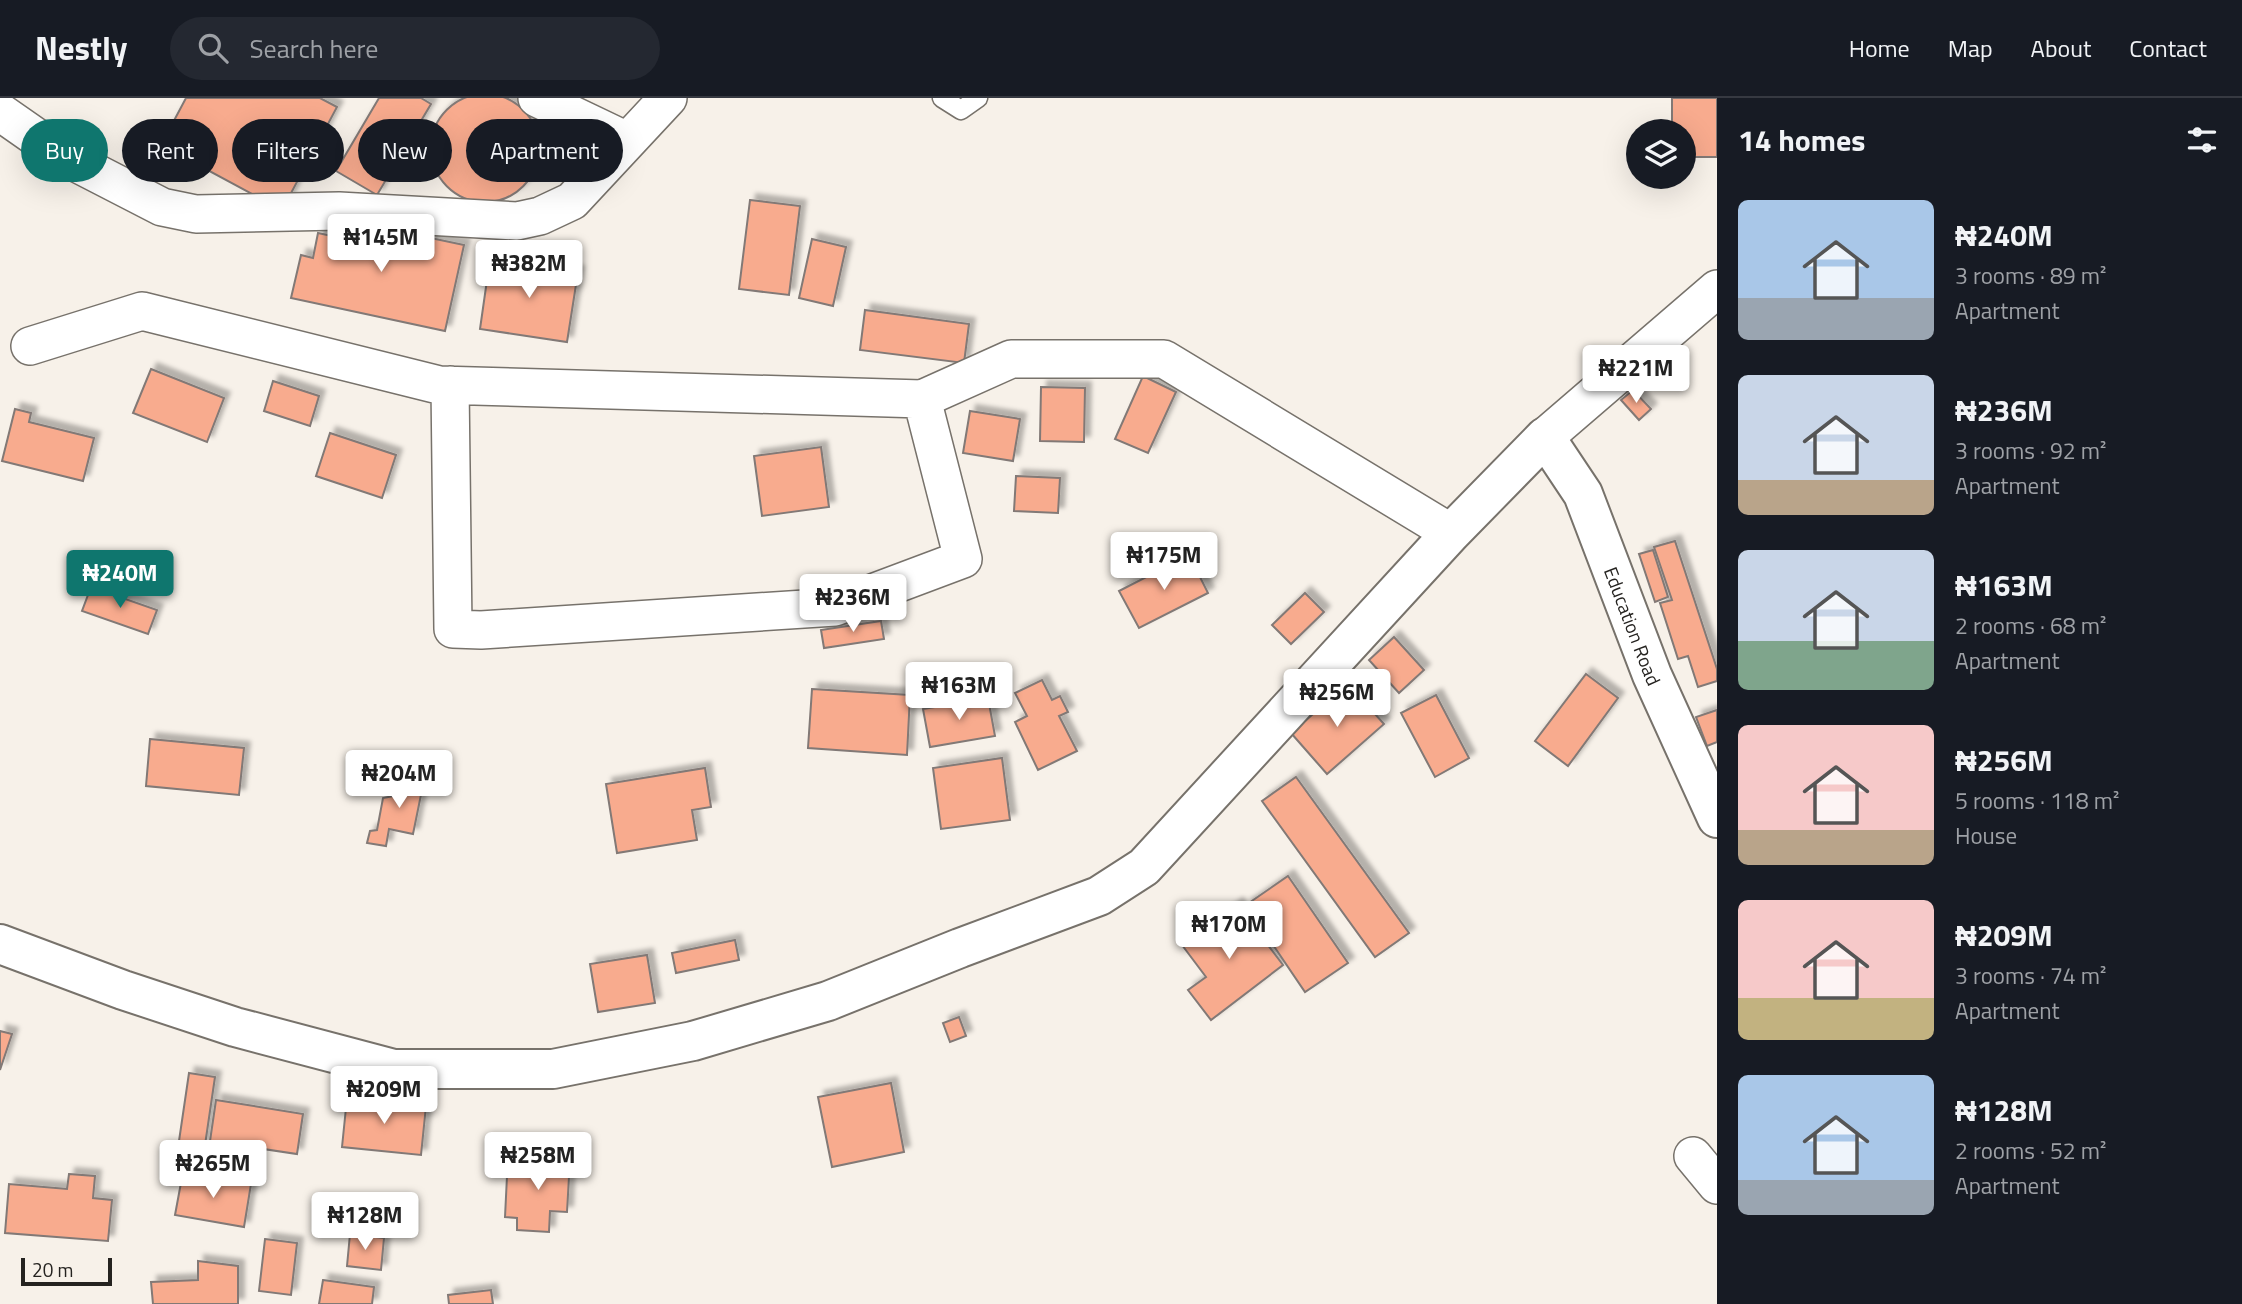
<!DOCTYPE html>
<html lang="en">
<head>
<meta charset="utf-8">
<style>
	:root { --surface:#171b24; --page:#242831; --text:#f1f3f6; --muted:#9ea1a6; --line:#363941; --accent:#0f766e }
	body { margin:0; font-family:"Titillium Web",sans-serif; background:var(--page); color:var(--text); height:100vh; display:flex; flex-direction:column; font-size:26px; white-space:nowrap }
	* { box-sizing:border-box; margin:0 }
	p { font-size:23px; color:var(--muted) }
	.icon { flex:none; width:38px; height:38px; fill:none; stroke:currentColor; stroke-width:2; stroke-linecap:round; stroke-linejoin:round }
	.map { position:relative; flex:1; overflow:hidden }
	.sheet { display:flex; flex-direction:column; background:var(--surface); width:525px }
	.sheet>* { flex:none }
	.hud { position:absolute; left:21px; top:21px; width:665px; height:63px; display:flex; gap:14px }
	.fabs { position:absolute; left:1626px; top:21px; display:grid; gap:14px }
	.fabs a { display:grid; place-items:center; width:70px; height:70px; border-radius:50%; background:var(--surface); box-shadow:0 7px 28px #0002; font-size:35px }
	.scale { position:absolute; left:21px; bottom:18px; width:91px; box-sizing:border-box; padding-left:7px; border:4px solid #252320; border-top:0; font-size:19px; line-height:24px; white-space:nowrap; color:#252320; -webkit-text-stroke:5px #f7f1e9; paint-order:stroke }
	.price { position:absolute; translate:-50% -60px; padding:0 16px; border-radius:7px; background:#fff; color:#222; font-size:23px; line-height:46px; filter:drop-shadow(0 2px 4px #0008) }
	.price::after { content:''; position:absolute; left:50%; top:42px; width:21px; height:16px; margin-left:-10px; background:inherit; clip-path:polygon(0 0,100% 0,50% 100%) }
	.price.current { background:var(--accent); color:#fff }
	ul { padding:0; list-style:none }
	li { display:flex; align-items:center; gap:21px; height:175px; padding:0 21px }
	li span { display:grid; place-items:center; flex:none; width:196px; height:140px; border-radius:10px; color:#555 }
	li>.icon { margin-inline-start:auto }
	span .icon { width:84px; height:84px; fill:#fffc; stroke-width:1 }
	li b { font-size:30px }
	h2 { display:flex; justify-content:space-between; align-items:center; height:84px; padding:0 21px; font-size:30px }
	.pill { padding:0 24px; border-radius:32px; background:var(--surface); box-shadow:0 7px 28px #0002; font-size:24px; line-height:63px }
	.pill.current { background:var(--accent); color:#fff }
	header { display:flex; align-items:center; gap:42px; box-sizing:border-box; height:98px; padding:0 35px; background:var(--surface); border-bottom:2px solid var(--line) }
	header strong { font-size:33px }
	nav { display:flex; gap:38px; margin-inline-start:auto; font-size:24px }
	.search { width:490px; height:63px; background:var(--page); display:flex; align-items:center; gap:18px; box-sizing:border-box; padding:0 24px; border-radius:38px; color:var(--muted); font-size:26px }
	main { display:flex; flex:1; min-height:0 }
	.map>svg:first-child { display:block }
	.building { fill:#f8ab8e; stroke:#827976; stroke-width:2; filter:url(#shadow) }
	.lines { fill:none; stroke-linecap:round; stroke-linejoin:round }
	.service-casing { stroke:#77726b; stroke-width:21 }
	.minor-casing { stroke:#77726b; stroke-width:40 }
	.tertiary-casing { stroke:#77726b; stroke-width:42 }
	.service { stroke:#fff; stroke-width:18 }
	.minor { stroke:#fff; stroke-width:37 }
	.tertiary { stroke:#fff; stroke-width:38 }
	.labels { text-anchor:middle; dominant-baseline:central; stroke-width:6; stroke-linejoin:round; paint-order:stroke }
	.street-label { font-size:19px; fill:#252320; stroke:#f7f1e9 }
</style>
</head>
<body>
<header>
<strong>Nestly</strong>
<div class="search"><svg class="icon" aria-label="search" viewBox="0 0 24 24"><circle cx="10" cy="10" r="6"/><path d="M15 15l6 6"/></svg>Search here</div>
<nav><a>Home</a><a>Map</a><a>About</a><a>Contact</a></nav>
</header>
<main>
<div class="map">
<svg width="1717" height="1206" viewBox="0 0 1717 1206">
	<defs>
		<filter id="shadow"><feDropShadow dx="6" dy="-6" stdDeviation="2" flood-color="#0004"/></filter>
	</defs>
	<rect width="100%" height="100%" fill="#f7f1e9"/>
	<g class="building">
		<circle cx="485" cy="50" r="54"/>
		<polygon points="186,0 320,0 337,9 282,112 161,47"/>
		<polygon points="379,0 421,0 431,6 377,97 336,73"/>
		<polygon points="1672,0 1717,0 1717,59 1684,59 1684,33 1672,33"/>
		<polygon points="750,102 800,108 789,197 739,191"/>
		<polygon points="336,120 464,147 445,233 291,200 301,157 313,160 318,135 332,138"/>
		<polygon points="812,141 846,149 833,208 799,200"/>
		<polygon points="490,161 578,174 567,244 480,231"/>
		<polygon points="865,212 969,226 964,265 860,252"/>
		<polygon points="151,271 224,300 207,344 133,315"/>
		<polygon points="1143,278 1176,294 1148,355 1115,341"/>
		<polygon points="273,283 319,298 310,328 264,313"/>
		<polygon points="1041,289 1085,290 1084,344 1040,343"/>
		<polygon points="1633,292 1651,311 1639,322 1621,302"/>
		<polygon points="15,311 31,315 29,324 94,340 83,383 2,363"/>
		<polygon points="970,313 1020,321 1013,363 963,355"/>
		<polygon points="330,335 396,357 382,400 316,378"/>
		<polygon points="821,349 829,409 762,418 754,358"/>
		<polygon points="1016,378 1060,380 1058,415 1014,413"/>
		<polygon points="1675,443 1717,571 1717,583 1698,589 1688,558 1678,561 1660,505 1672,502 1654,449"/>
		<polygon points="1653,452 1668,499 1655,504 1639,456"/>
		<polygon points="1189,457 1208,495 1139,530 1119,493"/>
		<polygon points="91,489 157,512 148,536 82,513"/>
		<polygon points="1305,495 1324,514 1291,546 1272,527"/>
		<polygon points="881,523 884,541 824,550 821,532"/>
		<polygon points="1394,539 1424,572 1399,595 1369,562"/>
		<polygon points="1586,576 1618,600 1568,668 1535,643"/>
		<polygon points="1042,582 1052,602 1060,598 1068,614 1059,618 1077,653 1038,672 1015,624 1027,618 1015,595"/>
		<polygon points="1348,586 1384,626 1327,676 1291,635"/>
		<polygon points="812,591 910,597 907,657 808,650"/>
		<polygon points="1436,597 1469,660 1435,679 1401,615"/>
		<polygon points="988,600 995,638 930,649 923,611"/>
		<polygon points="1717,612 1717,644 1707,648 1696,619"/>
		<polygon points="150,641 244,650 239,697 146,688"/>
		<polygon points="1002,660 1010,722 941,731 933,670"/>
		<polygon points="705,670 711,709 692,712 697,742 617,755 606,686"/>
		<polygon points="393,677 424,682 413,736 389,731 386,748 367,745 370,733 377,732 383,700 393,698 399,689"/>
		<polygon points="1296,679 1409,835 1375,859 1262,703"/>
		<polygon points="1288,778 1348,865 1305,894 1246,807"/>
		<polygon points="1237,806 1283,867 1211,922 1188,892 1206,879 1182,847"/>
		<polygon points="735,842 739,862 676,875 672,855"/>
		<polygon points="647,857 655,905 598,914 590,866"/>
		<polygon points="959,919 966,938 950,944 943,925"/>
		<polygon points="0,933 12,936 0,972"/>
		<polygon points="189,975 215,979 205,1047 179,1043"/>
		<polygon points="891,985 904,1054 832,1069 818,999"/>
		<polygon points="347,1000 426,1008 421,1057 342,1049"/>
		<polygon points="216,1002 303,1016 297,1056 210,1043"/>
		<polygon points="519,1058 570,1061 567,1114 550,1113 549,1134 517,1132 517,1120 505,1119 507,1078 518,1078"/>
		<polygon points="183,1074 251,1086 244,1129 175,1117"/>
		<polygon points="69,1076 95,1078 93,1100 112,1102 108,1143 5,1135 9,1086 67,1091"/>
		<polygon points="350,1136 384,1140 381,1172 347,1168"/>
		<polygon points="265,1141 297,1145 291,1197 259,1193"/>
		<polygon points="198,1163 238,1168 238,1206 153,1206 151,1184 198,1182"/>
		<polygon points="323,1182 374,1189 372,1206 319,1206"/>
		<polygon points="491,1192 493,1206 449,1206 448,1197"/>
	</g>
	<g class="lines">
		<defs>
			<polyline id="service" points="942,0 961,12 978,0"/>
			<g id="minor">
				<polyline points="537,0 627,43"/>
				<polyline points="0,14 63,58 162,109 196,116 339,113 517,123 540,118 572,103 668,0"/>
				<polyline points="30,248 142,213 439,287 922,301 963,461 835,509 481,532 453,531 450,287"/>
				<polyline points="922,301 1011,261 1164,261 1451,435"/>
				<polyline points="1545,339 1717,191"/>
				<polyline points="1693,1058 1717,1087"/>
			</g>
			<g id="tertiary">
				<path id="s1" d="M0 846 123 892 235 929 394 971H553L693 943 828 903 960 850 1099 798 1144 769 1451 435 1545 339 1583 396 1652 577 1717 720"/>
			</g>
		</defs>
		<use href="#service" class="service-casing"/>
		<use href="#minor" class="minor-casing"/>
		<use href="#tertiary" class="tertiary-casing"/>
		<use href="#service" class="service"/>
		<use href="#minor" class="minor"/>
		<use href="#tertiary" class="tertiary"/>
	</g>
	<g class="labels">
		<g class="street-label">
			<text stroke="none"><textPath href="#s1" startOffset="1998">Education Road</textPath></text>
		</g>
	</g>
</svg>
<div class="fabs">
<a><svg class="icon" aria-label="layers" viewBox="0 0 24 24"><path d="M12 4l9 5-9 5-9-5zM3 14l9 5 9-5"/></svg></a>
</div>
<div class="scale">20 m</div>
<b class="price" style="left:381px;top:176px">₦145M</b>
<b class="price" style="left:529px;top:202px">₦382M</b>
<b class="price" style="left:1636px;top:307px">₦221M</b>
<b class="price" style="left:1164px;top:494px">₦175M</b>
<b class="price current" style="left:120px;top:512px">₦240M</b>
<b class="price" style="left:853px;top:536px">₦236M</b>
<b class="price" style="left:959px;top:624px">₦163M</b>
<b class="price" style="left:1337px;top:631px">₦256M</b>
<b class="price" style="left:399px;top:712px">₦204M</b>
<b class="price" style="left:1229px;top:863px">₦170M</b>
<b class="price" style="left:384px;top:1028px">₦209M</b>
<b class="price" style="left:538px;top:1094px">₦258M</b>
<b class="price" style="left:213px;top:1102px">₦265M</b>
<b class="price" style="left:365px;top:1154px">₦128M</b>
<div class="hud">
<a class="pill current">Buy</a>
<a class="pill">Rent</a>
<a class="pill">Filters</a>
<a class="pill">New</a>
<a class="pill">Apartment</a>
</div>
</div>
<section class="sheet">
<h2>14 homes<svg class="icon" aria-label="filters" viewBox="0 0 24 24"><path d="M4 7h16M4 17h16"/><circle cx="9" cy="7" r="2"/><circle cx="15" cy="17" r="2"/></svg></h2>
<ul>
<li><span style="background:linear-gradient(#a9c7e8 70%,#9aa5b1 0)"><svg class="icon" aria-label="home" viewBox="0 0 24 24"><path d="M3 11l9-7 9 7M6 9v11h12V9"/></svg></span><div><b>₦240M</b><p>3 rooms · 89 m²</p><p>Apartment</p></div></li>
<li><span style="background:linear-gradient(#c9d6e8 75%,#b9a48a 0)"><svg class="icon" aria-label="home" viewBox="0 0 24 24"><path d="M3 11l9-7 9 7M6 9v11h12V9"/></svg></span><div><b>₦236M</b><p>3 rooms · 92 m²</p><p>Apartment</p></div></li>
<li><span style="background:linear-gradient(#c9d6e8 65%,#7fa58c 0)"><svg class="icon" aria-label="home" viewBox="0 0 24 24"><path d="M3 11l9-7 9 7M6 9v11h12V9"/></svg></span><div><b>₦163M</b><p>2 rooms · 68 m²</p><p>Apartment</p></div></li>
<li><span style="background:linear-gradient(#f6c9c9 75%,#b9a48a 0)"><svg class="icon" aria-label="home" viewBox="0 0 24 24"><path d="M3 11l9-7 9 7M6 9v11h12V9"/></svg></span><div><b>₦256M</b><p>5 rooms · 118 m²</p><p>House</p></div></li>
<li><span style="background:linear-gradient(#f6c9c9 70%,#c2b280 0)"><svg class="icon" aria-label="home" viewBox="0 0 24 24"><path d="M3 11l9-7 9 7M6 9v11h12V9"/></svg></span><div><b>₦209M</b><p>3 rooms · 74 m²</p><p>Apartment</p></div></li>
<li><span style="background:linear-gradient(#a9c7e8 75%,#9aa5b1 0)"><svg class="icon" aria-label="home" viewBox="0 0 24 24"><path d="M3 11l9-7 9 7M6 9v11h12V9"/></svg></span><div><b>₦128M</b><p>2 rooms · 52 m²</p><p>Apartment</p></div></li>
</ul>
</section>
</main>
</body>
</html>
